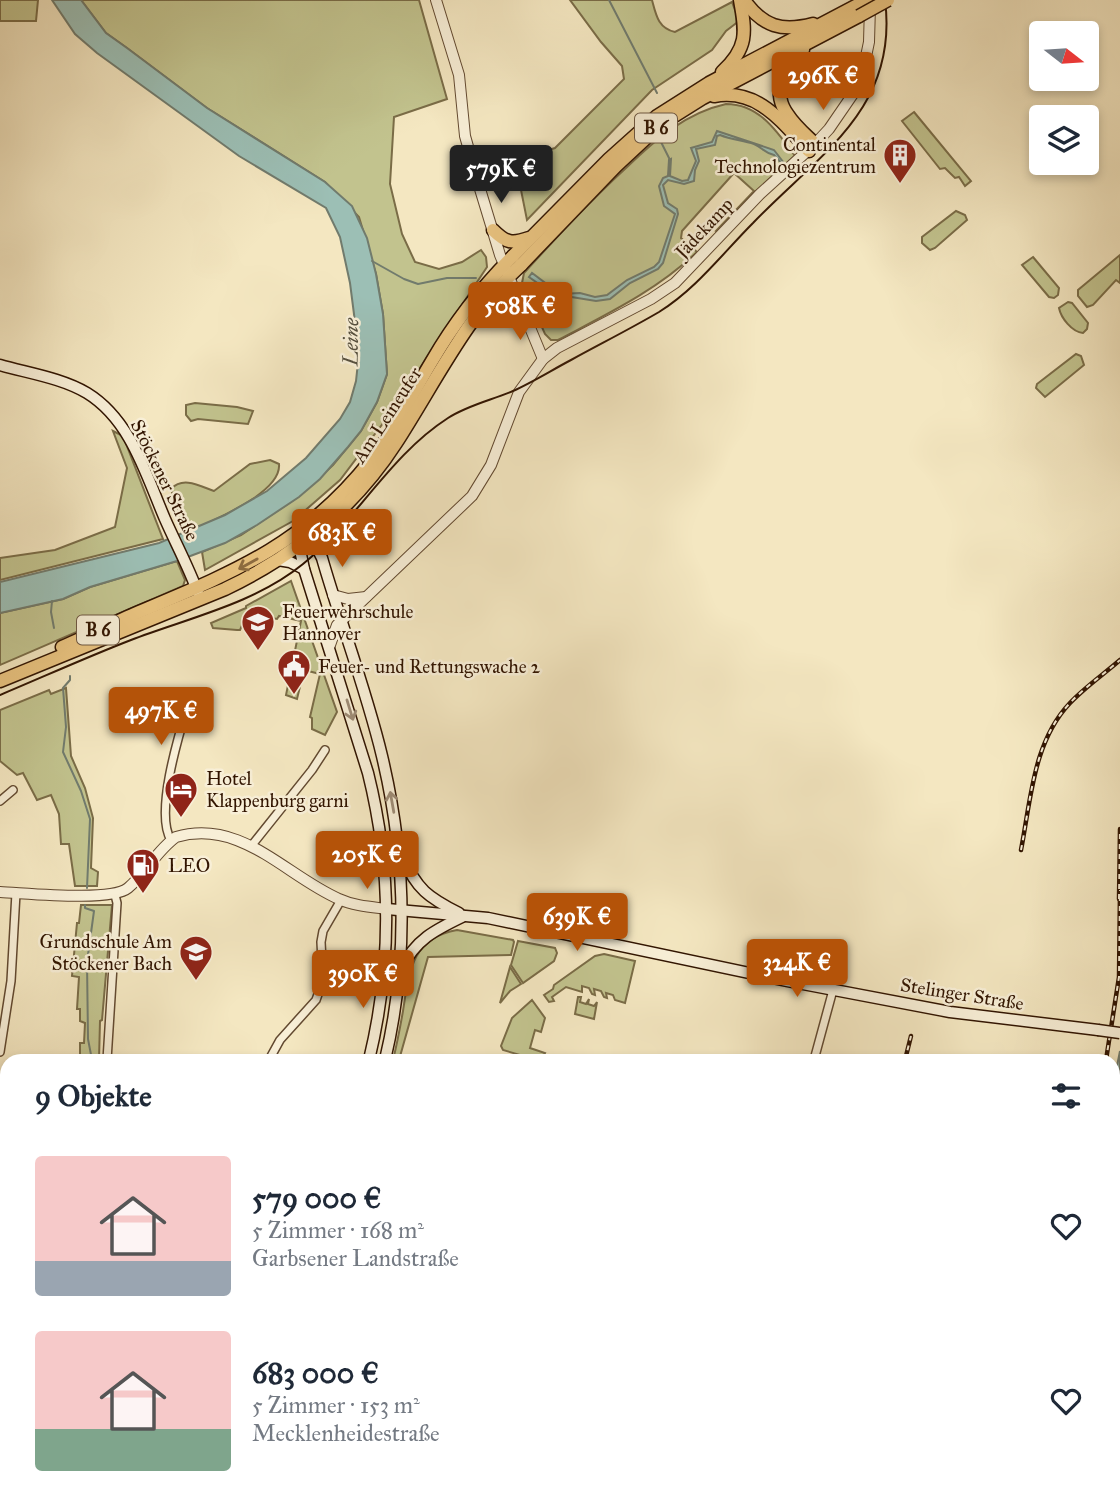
<!DOCTYPE html>
<html lang="de">
<head>
<meta charset="utf-8">
<style>
	:root { --surface:#fff; --page:#f2f2f3; --text:#1f2937; --muted:#747a83; --accent:#b45309 }
	body { margin:0; font-family:"IM FELL Great Primer",serif; background:var(--page); color:var(--text); height:100vh; display:flex; flex-direction:column; font-size:26px; white-space:nowrap }
	* { box-sizing:border-box; margin:0 }
	p { font-size:23px; color:var(--muted) }
	.icon { flex:none; width:38px; height:38px; fill:none; stroke:currentColor; stroke-width:2; stroke-linecap:round; stroke-linejoin:round }
	.map { position:relative; flex:1; overflow:hidden }
	.sheet { position:absolute; left:0px; top:1054px; width:1120px; height:450px; display:flex; flex-direction:column; background:var(--surface); border-radius:21px 21px 0 0; box-shadow:0 4px 10px #0003 }
	.sheet>* { flex:none }
	.needle { width:46px; rotate:107deg }
	.fabs { position:absolute; left:1029px; top:21px; display:grid; gap:14px }
	.fabs a { display:grid; place-items:center; width:70px; height:70px; border-radius:7px; background:var(--surface); box-shadow:0 4px 10px #0003; font-size:35px }
	.price { position:absolute; translate:-50% -60px; padding:0 16px; border-radius:7px; background:var(--accent); color:#fff; font-size:23px; line-height:46px; filter:drop-shadow(0 2px 4px #0008) }
	.price::after { content:''; position:absolute; left:50%; top:42px; width:21px; height:16px; margin-left:-10px; background:inherit; clip-path:polygon(0 0,100% 0,50% 100%) }
	.price.on { background:#222; color:#fff }
	ul { padding:0; list-style:none }
	li { display:flex; align-items:center; gap:21px; height:175px; padding:0 35px }
	li span { display:grid; place-items:center; flex:none; width:196px; height:140px; border-radius:7px; color:#555 }
	li>.icon { margin-inline-start:auto }
	span .icon { width:84px; height:84px; fill:#fffc; stroke-width:1 }
	li b { font-size:30px }
	h2 { display:flex; justify-content:space-between; align-items:center; height:84px; padding:0 35px; font-size:30px }
	.map>svg:first-child { display:block }
	.green { fill:#c2c38e; stroke:#7a6c47; stroke-width:2 }
	.water { fill:#9cbfb5; stroke:#717b6d; stroke-width:2 }
	.lines { fill:none; stroke-linecap:round; stroke-linejoin:round }
	.stream { stroke:#717b6d; stroke-width:2 }
	.minor-casing { stroke:#624930; stroke-width:10 }
	.tertiary-casing { stroke:#624930; stroke-width:12 }
	.secondary-casing { stroke:#311400; stroke-width:13 }
	.primary-casing { stroke:#311400; stroke-width:15 }
	.trunk-casing { stroke:#311400; stroke-width:15 }
	.minor { stroke:#f8efd7; stroke-width:7 }
	.tertiary { stroke:#f8efd7; stroke-width:10 }
	.secondary { stroke:#f8efd7; stroke-width:10 }
	.primary { stroke:#eac480; stroke-width:12 }
	.trunk { stroke:#eac480; stroke-width:12 }
	.tram { stroke:#311400; stroke-width:2 }
	.rail-casing { stroke:#311400; stroke-width:4.5 }
	.rail { stroke:#f8efd7; stroke-width:2; stroke-dasharray:5; stroke-linecap:butt }
	.secondary-bridge-casing { stroke:#311400; stroke-width:13; stroke-linecap:butt }
	.trunk-bridge-casing { stroke:#311400; stroke-width:15; stroke-linecap:butt }
	.secondary-bridge { stroke:#f8efd7; stroke-width:10 }
	.trunk-bridge { stroke:#eac480; stroke-width:12 }
	.oneway { stroke:#8e6c40 }
	.oneway2 { stroke:#9e8c76 }
	.labels { text-anchor:middle; dominant-baseline:central; stroke-width:5; stroke-linejoin:round; paint-order:stroke }
	.shield { fill:#f8efd7; stroke:#6d5640; stroke-width:2 }
	.shield-label { font-size:18px; font-weight:bold; fill:#311400 }
	.poi-label { font-size:19px; fill:#311400; stroke:#f8efd7; text-anchor:start }
	.street-label { font-size:19px; fill:#311400; stroke:#f8efd7 }
	.water-label { font-size:21px; font-style:italic; fill:#56503f; stroke:#f8efd7 }
</style>
</head>
<body>
<div class="map">
<svg width="1120" height="1502" viewBox="0 0 1120 1502">
	<rect width="100%" height="100%" fill="#f4e7c1"/>
	<filter id="stains"><feTurbulence type="fractalNoise" baseFrequency=".00286" numOctaves="4"/><feColorMatrix values="0 0 0 0 .2 0 0 0 0 .09 0 0 0 0 .02 0 0 0 .5 -.17"/></filter>
	<radialGradient id="worn" r=".72"><stop offset=".6" stop-color="#630" stop-opacity="0"/><stop offset="1" stop-color="#630" stop-opacity=".3"/></radialGradient>
	<g class="green">
		<polygon points="0,0 38,0 36,21 0,21"/>
		<polygon points="81,0 419,0 447,99 394,117 390,184 402,234 415,262 439,269 462,262 481,250 486,257 487,267 387,418 340,480 293,521 205,570 202,552 241,535 298,497 333,465 361,431 377,402 387,374 383,314 376,274 359,217 325,182 207,108 127,48 106,33"/>
		<path d="M570 0H652C656 15 658 28 675 32L732 2 739 21 726 31 712 50 652 90 527 220 515 160 555 148 624 79 622 66 601 42Z"/>
		<path d="M726 104C759 104 777 131 795 156L757 191 718 232 716 231 754 191 734 173 682 231 681 238 697 252C656 291 607 314 558 340H551L545 334 522 283 524 273C557 237 590 201 626 168 655 140 685 113 726 104Z"/>
		<polygon points="914,112 971,181 965,186 959,177 955,178 945,168 940,169 902,121"/>
		<polygon points="956,211 965,215 967,220 935,248 930,250 922,243 922,237"/>
		<polygon points="1120,255 1120,283 1116,280 1093,305 1087,307 1078,296 1078,290"/>
		<polygon points="1033,257 1059,288 1058,295 1054,298 1049,297 1022,265"/>
		<path d="M1068 302 1072 303 1088 323 1087 329 1083 333C1072 332 1061 318 1059 308Z"/>
		<polygon points="1076,354 1081,356 1084,365 1045,397 1036,388 1037,384"/>
		<polygon points="195,403 237,407 253,411 248,424 198,419 191,421 186,415 186,405"/>
		<polygon points="113,431 123,436 163,539 0,580 0,558 55,550 115,527 127,468"/>
		<path d="M270 460 279 464C282 493 213 520 191 531L185 526 180 518 171 489C183 476 200 486 214 491L250 464Z"/>
		<polygon points="177,561 185,580 183,586 0,665 0,613 63,599 90,587"/>
		<polygon points="291,581 337,712 325,735 312,729 312,718 310,717 320,674 304,670 297,699 286,695 301,621 279,616 277,619 262,616 259,630 248,626 249,623 244,621 240,630 237,630 213,628 211,623 246,608 246,606"/>
		<polygon points="66,688 71,756 85,788 93,818 91,868 98,872 97,886 75,886 69,844 61,844 59,814 51,795 37,800 23,773 17,775 0,761 0,710 49,690 51,694"/>
		<polygon points="81,905 112,905 102,1020 100,1021 99,1060 80,1060 80,1043 84,1043 85,1023 80,1021 80,1009 77,1009 79,977 72,976 77,923 79,923"/>
		<path d="M457 930 513 940 514 942 511 955 428 957 399 1060H393C397 1044 400 1028 403 1011 409 973 411 938 457 930Z"/>
		<polygon points="518,941 555,948 557,953 554,961 523,983 511,965"/>
		<polygon points="604,954 635,961 625,1003 615,1000 613,995 606,993 607,998 604,997 601,991 594,989 595,995 592,994 589,988 582,986 582,992 566,987 552,997 554,1001 549,1002 544,995 553,989 554,985 595,956"/>
		<polygon points="510,967 521,984 510,991 500,1003"/>
		<polygon points="578,997 581,997 580,1002 586,1004 589,999 588,1004 594,1006 597,1002 594,1019 575,1014"/>
		<polygon points="532,1000 545,1018 541,1032 535,1030 530,1048 545,1053 541,1060 532,1058 534,1055 530,1058 503,1050 501,1046 512,1018"/>
		<polygon points="1115,1316 1120,1317 1120,1365 1113,1392 1113,1324"/>
		<polygon points="7,1348 7,1393 0,1388 0,1366"/>
		<polygon points="1120,1404 1120,1444 1113,1441 1113,1420"/>
		<polygon points="7,1412 7,1496 189,1496 186,1502 0,1502 0,1421"/>
	</g>
	<g class="water">
		<polygon points="52,0 81,0 106,33 127,48 207,108 325,182 352,206 367,238 376,274 383,314 387,374 377,402 361,431 348,447 320,479 299,497 257,525 225,543 177,561 90,587 63,599 0,613 0,582 159,543 225,515 267,491 306,458 340,419 350,402 356,381 359,353 350,283 340,237 326,208 239,156 97,53 75,34"/>
		<path d="M717 131 774 150 784 163 783 165 774 155C763 152 763 148 754 144 742 140 732 140 720 135L717 136 715 145 696 149 699 161 695 170 694 181 684 184 668 180 663 185 668 203 677 209 678 214 663 263 658 269 630 283 610 299 596 301 553 294 529 277 532 273 560 294 580 293 595 297 607 295 627 280 654 267 659 262 675 214 664 206 659 186 663 178 668 176 669 160 671 159 670 176 682 181 688 180 696 161 691 148 712 142Z"/>
		<polygon points="1120,1051 1120,1283 1113,1308 1113,1086"/>
		<polygon points="1000,1496 1062,1496 1060,1502 998,1502"/>
	</g>
	<g class="lines">
		<g class="stream">
			<polyline points="609,0 657,93"/>
			<polyline points="658,136 670,160"/>
			<polyline points="372,261 404,279 418,284 447,278 476,278"/>
			<polyline points="52,601 51,612 54,628"/>
			<polyline points="70,676 70,680 63,688 66,727 63,752 81,791 90,819 87,888"/>
			<polyline points="85,905 85,908 94,911 87,962 88,1039 92,1060"/>
			<polyline points="117,1502 119,1496"/>
		</g>
		<defs>
			<g id="minor">
				<polyline points="0,801 13,790"/>
				<path d="M171 840C154 813 180 731 189 701"/>
				<polyline points="252,845 312,770 325,750"/>
				<polyline points="0,1052 11,981 16,893"/>
				<polyline points="107,1060 117,903 115,895"/>
				<polyline points="269,1060 280,1040 316,1000 323,980 321,942 323,931 341,900"/>
				<polyline points="814,1060 833,990"/>
				<polyline points="864,1502 866,1496"/>
			</g>
			<g id="tertiary">
				<polyline points="436,0 459,75 465,136 480,189 500,255 543,359"/>
				<polyline points="333,595 348,599 366,597"/>
				<polyline points="330,645 337,625 472,496 491,465 519,392 543,359 557,348 651,299 675,283 760,194 815,144 829,129 853,94 864,66 869,42 870,6"/>
				<path d="M0 892C26 893 111 902 128 888 146 873 157 850 176 837 241 818 286 876 339 899 354 906 371 907 387 909"/>
			</g>
			<g id="secondary">
				<path d="M0 365C28 373 62 378 87 393 131 420 146 475 165 519 176 544 189 568 198 593"/>
				<path d="M299 535 318 550 322 558C341 624 366 689 382 756 406 857 409 959 385 1060"/>
				<path d="M298 540 304 569 368 773C392 869 392 965 369 1060"/>
				<polyline points="321,554 325,524"/>
				<polyline points="278,560 290,562 304,569"/>
				<path d="M403 857C416 889 429 898 459 913"/>
				<polyline points="387,909 488,918 787,981 950,1012 1098,1030"/>
				<path d="M402 968C415 940 435 930 462 917"/>
				<polyline points="204,1502 206,1496"/>
				<polyline points="214,1502 216,1496"/>
			</g>
			<g id="primary">
				<path d="M62 647C88 636 113 623 139 612 234 572 305 544 371 460 395 430 412 394 432 361 454 323 482 287 513 256"/>
				<path d="M0 681 225 589C294 556 354 508 396 443 436 381 467 315 521 265"/>
			</g>
			<g id="trunk">
				<path d="M744 0C763 27 782 32 813 24"/>
				<path d="M803 50C783 65 771 93 788 115 795 126 806 135 815 144"/>
				<path d="M722 72C748 48 746 33 740 0"/>
				<path d="M714 96C758 88 781 121 809 151"/>
				<path d="M493 230C506 243 512 244 529 238"/>
				<polyline points="513,256 609,159 657,116 709,83 867,0"/>
				<polyline points="521,265 616,166 660,125 703,98 859,16"/>
			</g>
		</defs>
		<use href="#minor" class="minor-casing"/>
		<use href="#tertiary" class="tertiary-casing"/>
		<use href="#secondary" class="secondary-casing"/>
		<use href="#primary" class="primary-casing"/>
		<use href="#trunk" class="trunk-casing"/>
		<use href="#minor" class="minor"/>
		<use href="#tertiary" class="tertiary"/>
		<use href="#secondary" class="secondary"/>
		<use href="#primary" class="primary"/>
		<use href="#trunk" class="trunk"/>
		<path class="tram" d="M0 695C43 677 87 657 131 640 188 618 254 604 303 564 357 520 389 456 448 418 468 405 492 400 513 391 533 382 552 370 571 360 600 344 630 329 659 312 696 289 723 253 753 223 818 155 899 109 885 0"/>
		<defs>
			<g id="rail">
				<path d="M1021 850C1031 799 1033 742 1070 703 1085 687 1104 674 1120 660"/>
				<polyline points="1119,899 1120,829"/>
				<polyline points="905,1060 911,1036"/>
				<polyline points="1106,1060 1119,977 1120,890"/>
				<polyline points="786,1502 787,1496"/>
				<polyline points="981,1502 982,1496"/>
			</g>
		</defs>
		<use href="#rail" class="rail-casing"/>
		<use href="#rail" class="rail"/>
		<defs>
			<polyline id="secondary-bridge" points="1098,1030 1120,1033"/>
			<polyline id="trunk-bridge" points="859,16 888,0"/>
		</defs>
		<use href="#secondary-bridge" class="secondary-bridge-casing"/>
		<use href="#trunk-bridge" class="trunk-bridge-casing"/>
		<use href="#secondary-bridge" class="secondary-bridge"/>
		<use href="#trunk-bridge" class="trunk-bridge"/>
	</g>
	<defs><path id="oneway-shaft" d="M-6 0H5M1.5-3L5.5 0L1.5 3" fill="none" stroke-width="1.6" stroke-linecap="round" stroke-linejoin="round" transform="scale(1.75)"/></defs>
	<use class="oneway" href="#oneway-shaft" transform="translate(248 564) rotate(151)"/>
	<g class="oneway2">
		<use href="#oneway-shaft" transform="translate(350 710) rotate(73)"/>
		<use href="#oneway-shaft" transform="translate(392 802) rotate(-100)"/>
	</g>
	<defs>
		<symbol id="building-pin" viewBox="-11 -11 22 30"><path d="M0 17L-7.5 6A9.5 9.5 0 1 1 7.5 6Z" fill="#8f2418" stroke="#f8efd7"/><path d="M-4-6H4V6H1V3H-1V6H-4ZM-2.5-4.3h1.7v1.8h-1.7ZM.8-4.3h1.7v1.8H.8ZM-2.5-1h1.7V.8h-1.7ZM.8-1h1.7V.8H.8Z" fill="#fff"/></symbol>
		<symbol id="university-pin" viewBox="-11 -11 22 30"><path d="M0 17L-7.5 6A9.5 9.5 0 1 1 7.5 6Z" fill="#8f2418" stroke="#f8efd7"/><path d="M0-5L7-2L0 1L-7-2ZM-4 1L0 2.5L4 1V4Q0 6-4 4Z" fill="#fff"/></symbol>
		<symbol id="civic-pin" viewBox="-11 -11 22 30"><path d="M0 17L-7.5 6A9.5 9.5 0 1 1 7.5 6Z" fill="#8f2418" stroke="#f8efd7"/><path d="M-.6-6.5H3V-4.5H.6V-3L4-1V1h2V6H-6V1h2V-1L-.6-3ZM-1.2 2.5V6h2.4V2.5Z" fill="#fff"/></symbol>
		<symbol id="hotel-pin" viewBox="-11 -11 22 30"><path d="M0 17L-7.5 6A9.5 9.5 0 1 1 7.5 6Z" fill="#8f2418" stroke="#f8efd7"/><path d="M-6-4.5h1.5V1H6V5H4.5V3h-9V5H-6ZM-4 0a1.8 1.8 0 1 1 3.6 0ZM.5 0V-2.5h3Q6-2.5 6 0Z" fill="#fff"/></symbol>
		<symbol id="fuel-pin" viewBox="-11 -11 22 30"><path d="M0 17L-7.5 6A9.5 9.5 0 1 1 7.5 6Z" fill="#8f2418" stroke="#f8efd7"/><path d="M-5.5-6h7V0h2V4h1.3V-2.5L3-4.5l.8-.8L6-3V5H2.5V1h-1V6h-7ZM-4.2-4.7v3.2H.2V-4.7Z" fill="#fff"/></symbol>
		<symbol id="school-pin" viewBox="-11 -11 22 30"><path d="M0 17L-7.5 6A9.5 9.5 0 1 1 7.5 6Z" fill="#8f2418" stroke="#f8efd7"/><path d="M0-5L7-2L0 1L-7-2ZM-4 1L0 2.5L4 1V4Q0 6-4 4Z" fill="#fff"/></symbol>
	</defs>
	<g fill-rule="evenodd">
		<use href="#building-pin" x="881" y="136" width="38" height="52"/>
		<use href="#university-pin" x="239" y="603" width="38" height="52"/>
		<use href="#civic-pin" x="275" y="647" width="38" height="52"/>
		<use href="#hotel-pin" x="162" y="770" width="38" height="52"/>
		<use href="#fuel-pin" x="124" y="846" width="38" height="52"/>
		<use href="#school-pin" x="177" y="933" width="38" height="52"/>
	</g>
	<g class="labels">
		<g class="shield">
			<rect x="635" y="113.5" width="42" height="29" rx="5"/>
			<rect x="77" y="615.5" width="42" height="29" rx="5"/>
		</g>
		<g class="shield-label">
			<text x="656" y="128">B 6</text>
			<text x="98" y="630">B 6</text>
		</g>
		<g class="poi-label">
			<text x="876" y="144" text-anchor="end">Continental<tspan x="876" dy="22">Technologiezentrum</tspan></text>
			<text x="282" y="611">Feuerwehrschule<tspan x="282" dy="22">Hannover</tspan></text>
			<text x="318" y="666">Feuer- und Rettungswache 2</text>
			<text x="206" y="778">Hotel<tspan x="206" dy="22">Klappenburg garni</tspan></text>
			<text x="168" y="865">LEO</text>
			<text x="172" y="941" text-anchor="end">Grundschule Am<tspan x="172" dy="22">Stöckener Bach</tspan></text>
		</g>
		<g class="street-label">
			<text transform="translate(704 228) rotate(-47)">Jädekamp</text>
			<text transform="translate(387 415) rotate(-57)">Am Leineufer</text>
			<text transform="translate(165 480) rotate(64)">Stöckener Straße</text>
			<text transform="translate(962 994) rotate(9)">Stelinger Straße</text>
		</g>
		<g class="water-label">
			<text transform="translate(351 342) rotate(-89)">Leine</text>
		</g>
	</g>
	<rect width="100%" height="100%" filter="url(#stains)"/>
	<rect width="100%" height="100%" fill="url(#worn)"/>
</svg>
<div class="fabs">
<a><svg class="needle" viewBox="-14 -14 28 28"><path d="M0-13l5 13h-10z" fill="#e53935"/><path d="M0 13l5-13h-10z" fill="#747a83"/></svg></a>
<a><svg class="icon" aria-label="layers" viewBox="0 0 24 24"><path d="M12 4l9 5-9 5-9-5zM3 14l9 5 9-5"/></svg></a>
</div>
<b class="price" style="left:823px;top:112px">296K €</b>
<b class="price on" style="left:501px;top:205px">579K €</b>
<b class="price" style="left:520px;top:342px">508K €</b>
<b class="price" style="left:342px;top:569px">683K €</b>
<b class="price" style="left:161px;top:747px">497K €</b>
<b class="price" style="left:367px;top:891px">205K €</b>
<b class="price" style="left:577px;top:953px">639K €</b>
<b class="price" style="left:797px;top:999px">324K €</b>
<b class="price" style="left:363px;top:1010px">390K €</b>
<section class="sheet">
<h2>9 Objekte<svg class="icon" aria-label="filters" viewBox="0 0 24 24"><path d="M4 7h16M4 17h16"/><circle cx="9" cy="7" r="2"/><circle cx="15" cy="17" r="2"/></svg></h2>
<ul>
<li><span style="background:linear-gradient(#f6c9c9 75%,#9aa5b1 0)"><svg class="icon" aria-label="home" viewBox="0 0 24 24"><path d="M3 11l9-7 9 7M6 9v11h12V9"/></svg></span><div><b>579 000 €</b><p>5 Zimmer · 168 m²</p><p>Garbsener Landstraße</p></div><svg class="icon" aria-label="heart" viewBox="0 0 24 24"><path d="M12 20l-8-8c-3-5 5-10 8-4 3-6 11-1 8 4z"/></svg></li>
<li><span style="background:linear-gradient(#f6c9c9 70%,#7fa58c 0)"><svg class="icon" aria-label="home" viewBox="0 0 24 24"><path d="M3 11l9-7 9 7M6 9v11h12V9"/></svg></span><div><b>683 000 €</b><p>5 Zimmer · 153 m²</p><p>Mecklenheidestraße</p></div><svg class="icon" aria-label="heart" viewBox="0 0 24 24"><path d="M12 20l-8-8c-3-5 5-10 8-4 3-6 11-1 8 4z"/></svg></li>
</ul>
</section>
</div>
</body>
</html>
